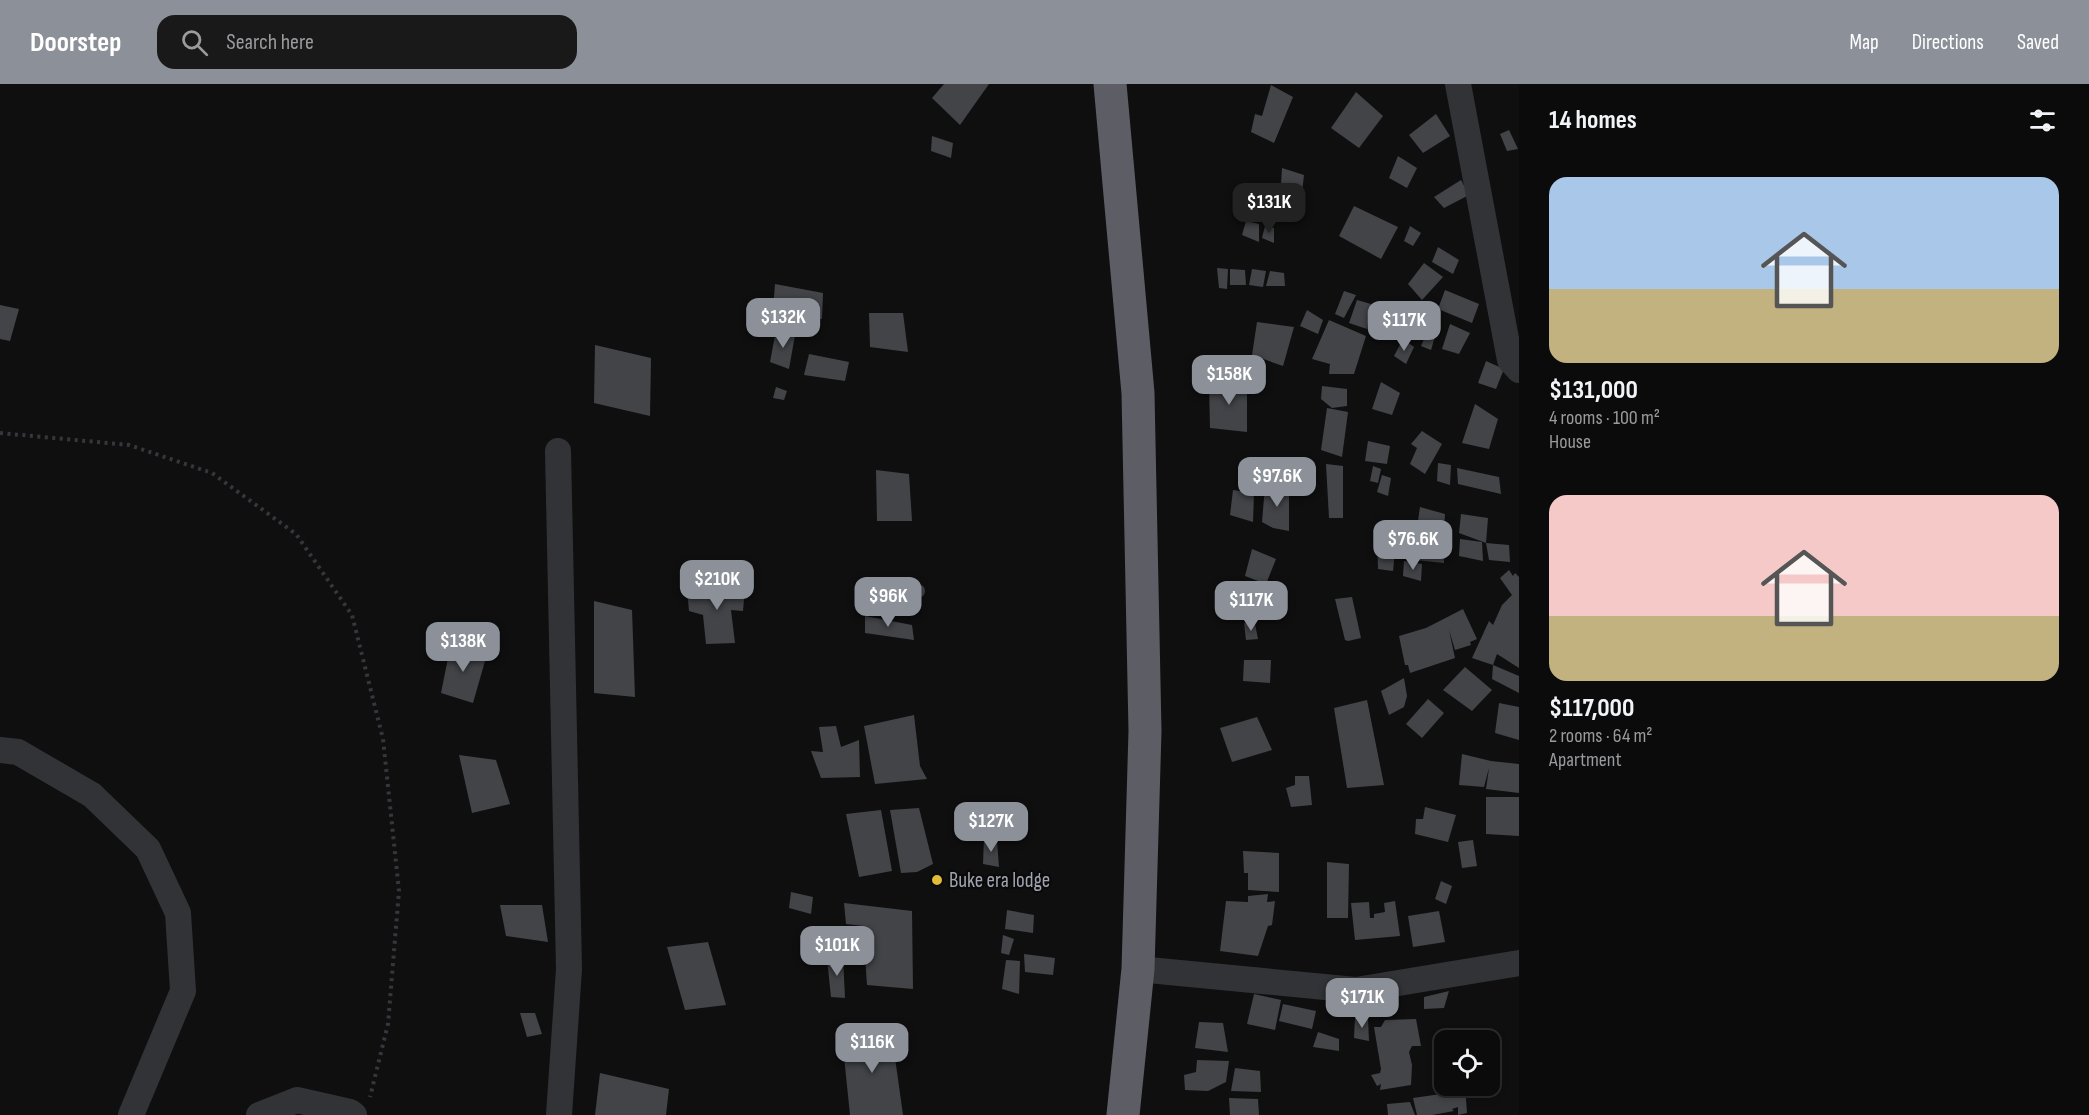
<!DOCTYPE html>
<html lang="en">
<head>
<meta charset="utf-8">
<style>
	:root { --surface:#0b0b0c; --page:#19191a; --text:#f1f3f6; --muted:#9a9b9d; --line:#2b2b2d; --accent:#8c9099 }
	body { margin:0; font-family:"Sofia Sans Condensed",sans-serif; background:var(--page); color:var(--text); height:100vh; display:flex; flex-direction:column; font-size:22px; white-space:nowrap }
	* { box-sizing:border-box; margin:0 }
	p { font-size:20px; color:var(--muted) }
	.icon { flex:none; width:33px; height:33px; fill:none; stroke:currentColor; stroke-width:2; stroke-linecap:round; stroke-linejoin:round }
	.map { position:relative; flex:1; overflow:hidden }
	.side { display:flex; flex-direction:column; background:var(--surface); width:570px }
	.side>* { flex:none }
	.controls { position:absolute; left:1434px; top:946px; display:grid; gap:12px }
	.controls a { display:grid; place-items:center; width:66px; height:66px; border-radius:12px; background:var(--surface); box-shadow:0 3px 9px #0003,0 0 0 2px var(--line); font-size:30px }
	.price { position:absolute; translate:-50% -51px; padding:0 14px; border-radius:12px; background:var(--accent); color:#fff; font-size:20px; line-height:39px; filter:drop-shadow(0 2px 3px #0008) }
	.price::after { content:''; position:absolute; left:50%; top:36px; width:18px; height:14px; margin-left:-9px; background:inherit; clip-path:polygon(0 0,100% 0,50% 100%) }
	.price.current { background:#222; color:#fff }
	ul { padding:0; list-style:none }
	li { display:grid; align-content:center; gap:12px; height:318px; padding:0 30px }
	li span { display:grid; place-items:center; height:186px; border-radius:18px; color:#555 }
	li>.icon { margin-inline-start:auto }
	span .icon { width:108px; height:108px; fill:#fffc; stroke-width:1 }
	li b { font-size:26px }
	h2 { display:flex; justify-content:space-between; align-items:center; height:72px; padding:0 30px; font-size:26px }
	header { display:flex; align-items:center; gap:36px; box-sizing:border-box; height:84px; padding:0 30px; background:var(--accent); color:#fff }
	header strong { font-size:28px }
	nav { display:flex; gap:33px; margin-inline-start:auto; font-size:21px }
	.search { width:420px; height:54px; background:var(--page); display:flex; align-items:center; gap:15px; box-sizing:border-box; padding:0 21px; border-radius:18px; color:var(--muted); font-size:22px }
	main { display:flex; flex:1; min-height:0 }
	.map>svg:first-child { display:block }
	.building { fill:#434448 }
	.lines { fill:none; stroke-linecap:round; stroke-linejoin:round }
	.path { stroke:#36373c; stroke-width:4; stroke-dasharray:3 4.5; stroke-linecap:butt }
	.street { stroke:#323337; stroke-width:26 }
	.highway { stroke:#5d5e65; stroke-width:33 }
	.poi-dot { fill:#e1bc36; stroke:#0a0a0b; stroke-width:2 }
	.labels { text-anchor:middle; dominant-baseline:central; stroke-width:4.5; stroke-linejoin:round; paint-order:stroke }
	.poi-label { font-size:21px; fill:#a1a4b0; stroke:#0a0a0b; text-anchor:start }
</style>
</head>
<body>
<header>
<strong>Doorstep</strong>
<div class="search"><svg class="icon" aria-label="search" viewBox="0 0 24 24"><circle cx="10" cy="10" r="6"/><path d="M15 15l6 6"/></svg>Search here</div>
<nav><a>Map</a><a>Directions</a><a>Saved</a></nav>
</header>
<main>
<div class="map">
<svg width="1519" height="1031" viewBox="0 0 1519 1031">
	<rect width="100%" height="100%" fill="#0f0f10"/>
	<g class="building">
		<polygon points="944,0 989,0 960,41 932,14"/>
		<polygon points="1271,1 1293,13 1274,59 1251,48 1255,30 1262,32"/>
		<polygon points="1356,8 1383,32 1359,64 1331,44"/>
		<polygon points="1436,30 1450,52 1423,69 1409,51"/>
		<polygon points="1509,46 1518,65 1507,67 1500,50"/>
		<polygon points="932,52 953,59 951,74 931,67"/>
		<polygon points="1398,72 1417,84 1407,104 1389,94"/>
		<polygon points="1282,84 1304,91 1299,136 1261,131 1264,100 1281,100"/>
		<polygon points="1461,96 1469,111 1444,124 1434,113"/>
		<polygon points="1354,122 1398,143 1381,175 1339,152"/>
		<polygon points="1246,137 1259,140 1259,158 1242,151"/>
		<polygon points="1265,142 1274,144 1274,159 1262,154"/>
		<polygon points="1410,142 1421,149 1413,162 1404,157"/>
		<polygon points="1438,163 1459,176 1453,190 1432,178"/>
		<polygon points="1424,179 1443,193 1422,216 1408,200"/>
		<polygon points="1217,184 1228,185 1227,205 1219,204"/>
		<polygon points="1230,185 1245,186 1246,201 1230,201"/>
		<polygon points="1252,185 1266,187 1263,203 1249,201"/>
		<polygon points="1270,187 1284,189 1285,202 1266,202"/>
		<polygon points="775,200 823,209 822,235 773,226"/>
		<polygon points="1445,206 1479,220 1472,239 1438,225"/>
		<polygon points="1344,207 1356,211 1344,234 1335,230"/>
		<polygon points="1357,216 1371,220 1367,245 1349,239"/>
		<polygon points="0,221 19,225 10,257 0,255"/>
		<polygon points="1307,226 1323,236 1318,250 1300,242"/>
		<polygon points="869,229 903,229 908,268 870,263"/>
		<polygon points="1329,236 1366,252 1354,290 1329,290 1330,280 1312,275"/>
		<polygon points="1257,238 1294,243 1283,282 1252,271"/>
		<polygon points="1450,240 1470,249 1459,270 1442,265"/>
		<polygon points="776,246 795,251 789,285 770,278"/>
		<polygon points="1428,246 1436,249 1431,266 1421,262"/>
		<polygon points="1403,255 1414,263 1406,280 1394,272"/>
		<polygon points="595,261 651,274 650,332 594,319"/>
		<polygon points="809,270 849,278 845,297 804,291"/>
		<polygon points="1486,277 1504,285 1496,305 1478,299"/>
		<polygon points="1247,297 1247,348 1210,344 1209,299"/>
		<polygon points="1381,298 1400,309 1392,331 1372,325"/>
		<polygon points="1322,302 1347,305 1347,322 1332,324 1321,315"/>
		<polygon points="776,303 787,307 784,316 773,314"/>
		<polygon points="1475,320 1498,335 1489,365 1462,359"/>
		<polygon points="1327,324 1348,328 1342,373 1321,366"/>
		<polygon points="1422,347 1442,360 1425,390 1410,380 1417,364 1411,360"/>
		<polygon points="1368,357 1390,362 1387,380 1365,377"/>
		<polygon points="1438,379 1451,381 1450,401 1437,397"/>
		<polygon points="1326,380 1343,382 1343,434 1329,434"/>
		<polygon points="1373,382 1381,385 1378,399 1370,397"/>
		<polygon points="1457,384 1499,393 1501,410 1458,400"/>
		<polygon points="876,386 909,390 912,437 877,437"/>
		<polygon points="1382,391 1391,394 1388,412 1377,408"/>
		<polygon points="1265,402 1289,404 1289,447 1273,444 1262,438"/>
		<polygon points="1233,406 1254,409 1253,438 1230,431"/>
		<polygon points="1420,423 1445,430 1444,445 1418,437"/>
		<polygon points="1461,430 1488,434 1486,459 1459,449"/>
		<polygon points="1377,451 1396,455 1393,487 1378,485"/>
		<polygon points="1406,453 1443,454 1444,479 1405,475"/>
		<polygon points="1460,455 1482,458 1483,477 1459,472"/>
		<polygon points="1486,459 1509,461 1510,478 1489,476"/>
		<polygon points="1252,465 1276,475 1266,500 1245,492"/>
		<polygon points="1404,477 1422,480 1421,497 1403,492"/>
		<polygon points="1509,486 1513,492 1515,489 1519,493 1519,584 1497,570 1493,581 1472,574 1489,537 1493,541 1502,521 1512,511 1500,494"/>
		<circle cx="918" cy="507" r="7"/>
		<polygon points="745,504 743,527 731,526 735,559 706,560 703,531 689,527 687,505"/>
		<polygon points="1352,513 1361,554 1348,557 1345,556 1335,515"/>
		<polygon points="594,517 632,526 635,613 594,609"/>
		<polygon points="1463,525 1477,555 1470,558 1471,561 1455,566 1449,546 1455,574 1410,589 1408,581 1405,581 1399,552 1426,544"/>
		<polygon points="865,532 912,541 914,556 865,549"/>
		<polygon points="1244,539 1255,540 1258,555 1246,556"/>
		<polygon points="451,559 487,570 473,619 441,609"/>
		<polygon points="1244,576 1271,576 1270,599 1243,597"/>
		<polygon points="1493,581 1519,592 1519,609 1492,595"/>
		<polygon points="1465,583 1492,606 1472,627 1443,606"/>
		<polygon points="1404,594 1407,612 1404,623 1389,631 1381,607"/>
		<polygon points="1428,615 1444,629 1422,654 1406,640"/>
		<polygon points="1367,616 1384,701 1347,704 1334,624"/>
		<polygon points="1499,619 1519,623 1519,656 1495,649"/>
		<polygon points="914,631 920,682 927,695 875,700 864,642"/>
		<polygon points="1257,633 1272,666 1232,678 1220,644"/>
		<polygon points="836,642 841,663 859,656 860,693 821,694 811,667 823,668 819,643"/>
		<polygon points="1462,670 1491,677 1519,680 1519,709 1486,705 1489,684 1484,703 1459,701"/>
		<polygon points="459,671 496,676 510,720 472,729"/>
		<polygon points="1295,692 1309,692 1312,721 1291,723 1286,704 1295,701"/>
		<polygon points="1486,713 1519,713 1519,752 1486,750"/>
		<polygon points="1425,723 1456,731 1448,758 1415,750 1416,735 1423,735"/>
		<polygon points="919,724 933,780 917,788 901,789 890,726"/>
		<polygon points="881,726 892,787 859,793 846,730"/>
		<polygon points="984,754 997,757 999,783 983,780"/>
		<polygon points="1473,756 1477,782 1462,784 1458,758"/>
		<polygon points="1243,767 1279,769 1279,808 1248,806 1248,789 1244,789"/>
		<polygon points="1327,778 1349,780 1348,834 1327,834"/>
		<polygon points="1441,797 1452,802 1446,820 1435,815"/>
		<polygon points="791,808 813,813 811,830 789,824"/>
		<polygon points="1268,810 1267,818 1275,817 1272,841 1268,842 1258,872 1220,867 1226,817 1248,818 1248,812"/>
		<polygon points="1395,817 1400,852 1355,856 1351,819 1369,818 1370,834 1374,834 1374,830 1385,828 1384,819"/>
		<polygon points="844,819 912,827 913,905 867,901 863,842 846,840"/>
		<polygon points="500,821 542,821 548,858 506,852"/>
		<polygon points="1007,826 1034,831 1033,849 1005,845"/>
		<polygon points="1439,827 1445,858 1413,863 1408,832"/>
		<polygon points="1003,851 1014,855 1009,871 1001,869"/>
		<polygon points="708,858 726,921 685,926 667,863"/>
		<polygon points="1024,870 1055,874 1053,891 1025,888"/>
		<polygon points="843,873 845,914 831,913 827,875"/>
		<polygon points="1006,876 1020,877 1019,910 1002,905"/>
		<polygon points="1449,907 1444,924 1424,925 1424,913"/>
		<polygon points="1254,910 1281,916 1275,946 1247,940"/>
		<polygon points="1283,920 1316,927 1312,945 1279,937"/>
		<polygon points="520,929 535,929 542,950 527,953"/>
		<polygon points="1355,934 1368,934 1369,957 1354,954"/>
		<polygon points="1416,935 1421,962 1412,962 1409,968 1412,981 1411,1001 1380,1006 1381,1000 1377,1002 1371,991 1380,989 1381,985 1374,943 1381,943 1385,936"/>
		<polygon points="1199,938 1223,939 1228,968 1195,964"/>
		<polygon points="891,945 903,1031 850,1031 842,953"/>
		<polygon points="1318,948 1339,955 1339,967 1313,963"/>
		<polygon points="1197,976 1229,977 1226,998 1208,1007 1185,1006 1184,991 1196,988"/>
		<polygon points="1235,984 1260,987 1261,1008 1231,1007"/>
		<polygon points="600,989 669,1005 666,1031 595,1031"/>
		<polygon points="1455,1002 1465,1002 1467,1029 1458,1031 1458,1023 1452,1025 1454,1027 1432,1031 1417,1031 1413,1014 1455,1008"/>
		<polygon points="1229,1014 1258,1015 1259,1031 1230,1031"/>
		<polygon points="1410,1018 1415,1031 1388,1031 1387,1020"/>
	</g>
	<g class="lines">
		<polyline class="path" points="0,349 129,361 212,389 296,450 352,531 383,655 399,807 388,940 370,1013"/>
		<g class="street">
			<polyline points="1458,0 1510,276 1519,286"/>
			<polyline points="558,367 569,885 559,1031"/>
			<polyline points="0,666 18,668 92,711 148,765 178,829 183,907 131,1031"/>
			<polyline points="1138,885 1356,906 1519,879"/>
			<polyline points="259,1031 297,1016 350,1028 354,1031"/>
		</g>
		<polyline class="highway" points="1110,0 1138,309 1145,647 1138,885 1123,1031"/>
	</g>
	<circle class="poi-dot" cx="937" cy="796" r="6"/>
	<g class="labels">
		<g class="poi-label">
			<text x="949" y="796">Buke era lodge</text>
		</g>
	</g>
</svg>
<div class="controls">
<a><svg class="icon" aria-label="locate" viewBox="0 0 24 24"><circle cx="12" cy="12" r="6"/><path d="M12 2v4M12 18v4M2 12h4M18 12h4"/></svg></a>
</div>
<b class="price current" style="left:1269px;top:150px">$131K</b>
<b class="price" style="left:783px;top:265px">$132K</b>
<b class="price" style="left:1404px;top:268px">$117K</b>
<b class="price" style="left:1229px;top:322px">$158K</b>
<b class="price" style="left:1277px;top:424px">$97.6K</b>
<b class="price" style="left:1413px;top:487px">$76.6K</b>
<b class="price" style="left:717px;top:527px">$210K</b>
<b class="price" style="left:888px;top:544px">$96K</b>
<b class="price" style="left:1251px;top:548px">$117K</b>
<b class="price" style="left:463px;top:589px">$138K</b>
<b class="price" style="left:991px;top:769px">$127K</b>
<b class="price" style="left:837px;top:893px">$101K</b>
<b class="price" style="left:1362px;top:945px">$171K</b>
<b class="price" style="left:872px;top:990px">$116K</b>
</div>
<section class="side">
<h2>14 homes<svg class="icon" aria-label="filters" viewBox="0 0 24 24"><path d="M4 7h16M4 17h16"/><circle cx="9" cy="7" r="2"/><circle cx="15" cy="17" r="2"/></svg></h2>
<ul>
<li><span style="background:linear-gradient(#a9c7e8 60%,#c2b280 0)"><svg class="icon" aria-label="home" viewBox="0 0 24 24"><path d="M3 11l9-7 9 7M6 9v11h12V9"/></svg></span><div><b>$131,000</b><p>4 rooms · 100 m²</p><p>House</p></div></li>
<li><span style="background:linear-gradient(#f6c9c9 65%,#c2b280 0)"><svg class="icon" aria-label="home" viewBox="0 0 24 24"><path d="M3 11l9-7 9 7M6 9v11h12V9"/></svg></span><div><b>$117,000</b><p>2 rooms · 64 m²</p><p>Apartment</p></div></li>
</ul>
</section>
</main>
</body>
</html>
